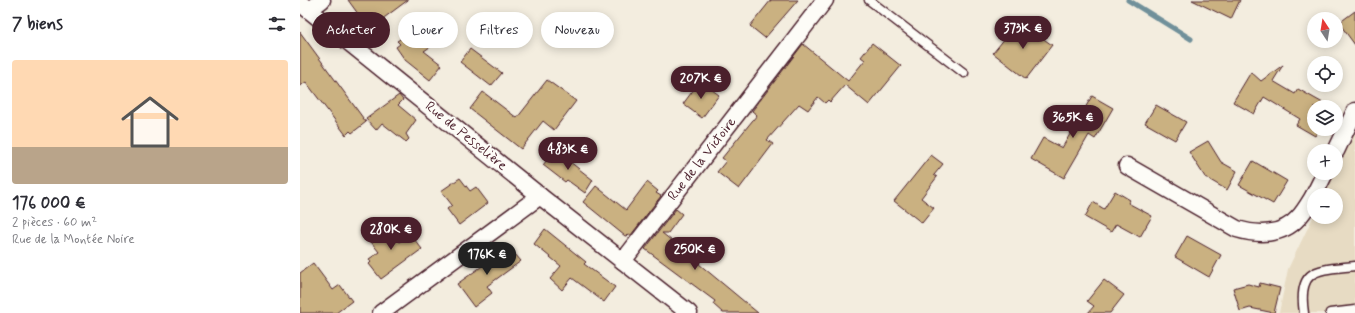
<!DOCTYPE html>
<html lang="fr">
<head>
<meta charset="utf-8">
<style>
	:root { --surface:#fff; --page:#f2f2f3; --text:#2b2b33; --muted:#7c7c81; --line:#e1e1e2; --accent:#4a1f2b }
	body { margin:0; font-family:Mynerve,sans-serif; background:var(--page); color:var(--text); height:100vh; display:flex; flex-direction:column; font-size:15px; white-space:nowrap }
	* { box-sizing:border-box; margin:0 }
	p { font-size:13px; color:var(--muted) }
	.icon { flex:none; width:22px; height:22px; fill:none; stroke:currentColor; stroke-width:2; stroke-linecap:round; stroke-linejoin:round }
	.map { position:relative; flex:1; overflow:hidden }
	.side { display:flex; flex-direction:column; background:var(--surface); width:300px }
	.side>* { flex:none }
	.banner { position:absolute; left:12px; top:12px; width:380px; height:36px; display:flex; gap:8px }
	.needle { width:26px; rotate:348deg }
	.fabs { position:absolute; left:1007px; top:12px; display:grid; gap:8px }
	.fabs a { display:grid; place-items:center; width:36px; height:36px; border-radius:50%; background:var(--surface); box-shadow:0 2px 10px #0003; font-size:20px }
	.price { position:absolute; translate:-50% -34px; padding:0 9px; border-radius:14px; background:var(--accent); color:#fff; font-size:13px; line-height:26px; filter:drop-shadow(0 1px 2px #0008) }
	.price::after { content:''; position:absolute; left:50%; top:24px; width:12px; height:9px; margin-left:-6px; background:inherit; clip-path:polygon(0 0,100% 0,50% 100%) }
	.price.active { background:#222; color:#fff }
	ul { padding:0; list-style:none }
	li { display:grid; align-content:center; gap:8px; height:212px; padding:0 12px }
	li+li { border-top:1px solid var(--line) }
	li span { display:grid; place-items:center; height:124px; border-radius:4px; color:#555 }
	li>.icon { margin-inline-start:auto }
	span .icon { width:72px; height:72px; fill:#fffc; stroke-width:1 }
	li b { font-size:17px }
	h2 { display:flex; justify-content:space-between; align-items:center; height:48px; padding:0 12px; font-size:17px }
	.chip { padding:0 14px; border-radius:18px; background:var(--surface); box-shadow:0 2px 10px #0003; font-size:14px; line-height:36px }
	.chip.active { background:var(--accent); color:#fff }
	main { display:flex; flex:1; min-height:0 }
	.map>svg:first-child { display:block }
	.built { fill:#e7dbc3 }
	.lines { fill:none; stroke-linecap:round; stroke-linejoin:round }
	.stream { stroke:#70909a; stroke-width:5 }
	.building { fill:#cab181; stroke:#4a1f2b }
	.service-casing { stroke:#4a1f2b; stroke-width:11 }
	.minor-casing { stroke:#4a1f2b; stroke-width:19 }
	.service { stroke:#fdfcf7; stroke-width:8 }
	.minor { stroke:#fdfcf7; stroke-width:16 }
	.labels { text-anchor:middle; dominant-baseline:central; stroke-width:4; stroke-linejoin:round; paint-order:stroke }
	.street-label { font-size:14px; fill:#4a1f2b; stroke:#fdfcf7 }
</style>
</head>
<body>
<main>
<section class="side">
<h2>7 biens<svg class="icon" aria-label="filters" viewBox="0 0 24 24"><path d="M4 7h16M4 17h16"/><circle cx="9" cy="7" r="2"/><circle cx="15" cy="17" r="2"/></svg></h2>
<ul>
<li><span style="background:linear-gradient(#ffd9b3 70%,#b9a48a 0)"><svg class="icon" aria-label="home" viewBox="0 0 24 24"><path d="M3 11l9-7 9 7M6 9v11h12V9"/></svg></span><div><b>176 000 €</b><p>2 pièces · 60 m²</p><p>Rue de la Montée Noire</p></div></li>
</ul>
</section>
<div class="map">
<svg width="1055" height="313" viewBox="0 0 1055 313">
	<rect width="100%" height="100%" fill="#f3eddf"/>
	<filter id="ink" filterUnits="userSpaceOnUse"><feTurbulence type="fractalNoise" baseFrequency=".025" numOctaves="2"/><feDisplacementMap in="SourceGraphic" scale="8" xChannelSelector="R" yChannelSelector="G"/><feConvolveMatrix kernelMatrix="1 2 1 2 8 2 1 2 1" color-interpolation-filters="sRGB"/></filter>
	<g filter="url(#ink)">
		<polygon class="built" points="1055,131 1055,313 979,313 988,269 1014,215 1014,217 1036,217 1036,195 1024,195"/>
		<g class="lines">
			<polyline class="stream" points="828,0 891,39"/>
		</g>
		<g class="building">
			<polygon points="48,0 108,0 69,29"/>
			<polygon points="471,0 498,0 465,38 450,26"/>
			<polygon points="892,0 940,0 931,19"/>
			<polygon points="1055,11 1055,45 1039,23"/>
			<polygon points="719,21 752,45 726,79 693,53"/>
			<polygon points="130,23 142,39 124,51 142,65 130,80 105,60 96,47 100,44 97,41 117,28 119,30"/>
			<polygon points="0,32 66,122 52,133 50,131 46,135 6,82 0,86"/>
			<polygon points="572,43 601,66 569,105 545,85 530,102 528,100 525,103 518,97 508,110 499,104 467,140 473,144 439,189 417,172 426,161 422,158 457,115 452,111 503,44 548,81 565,60 561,57"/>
			<polygon points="170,49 202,73 191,86 160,62"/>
			<polygon points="983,65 973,81 995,94 998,89 1030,107 1014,107 1014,129 1019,129 1015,136 996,125 1000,119 964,97 954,114 933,102 951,72 961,81"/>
			<polygon points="247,80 276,101 254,130 243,121 221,149 170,109 183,92 217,118"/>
			<polygon points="400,81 419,95 402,118 383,104"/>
			<polygon points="99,95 103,100 98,105 116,120 106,134 109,139 106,142 82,123 76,130 66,119"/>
			<polygon points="792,96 813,108 795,139 789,135 764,178 731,159 743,138 762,148"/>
			<polygon points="856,105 886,122 875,140 845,123"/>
			<polygon points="908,141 921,162 937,171 927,190 905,177 889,152"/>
			<polygon points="255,150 293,180 285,193 267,180 265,182 243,165"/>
			<polygon points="631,155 643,164 634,175 637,177 621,198 634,208 622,223 594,201"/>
			<polygon points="953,161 987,181 973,204 939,185"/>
			<polygon points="160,178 170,191 176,187 188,203 159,225 147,209 152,205 141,191"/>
			<polygon points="347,182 358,191 356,193 361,196 331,235 325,236 283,202 296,186 326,210"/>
			<polygon points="815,191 830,200 828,203 852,216 840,237 816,224 811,232 785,217 793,202 804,209"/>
			<polygon points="376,209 382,214 368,233 362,233 400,263 399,264 458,313 423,313 413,304 415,301 345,249"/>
			<polygon points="86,225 99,242 110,234 122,249 81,279 69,264 71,262 69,259 79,252 68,238"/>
			<polygon points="245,229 286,262 284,264 315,287 304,302 272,278 262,290 250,279 261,266 234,244"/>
			<polygon points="887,236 921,255 909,277 875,257"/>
			<polygon points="209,247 221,261 187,286 192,293 174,307 157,284"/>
			<polygon points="13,263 33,290 40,285 52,301 36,313 0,313 0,273"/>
			<polygon points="804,280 824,295 810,313 788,313 794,306 787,301"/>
			<polygon points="960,283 980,288 974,313 950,308 940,311 933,288 948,284 959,287"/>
		</g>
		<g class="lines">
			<defs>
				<g id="service">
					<polyline points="569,0 664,73"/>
					<path d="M1004 313C997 267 1018 270 1055 266"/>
					<polyline points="1030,313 1055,310"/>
				</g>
				<g id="minor">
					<polyline points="0,3 240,196 389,313"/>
					<polyline points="9,10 22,0"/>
					<polyline points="1036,151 1055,111"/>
					<path d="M827 166 937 229C957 235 982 236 998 218 1004 212 1009 203 1014 195"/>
					<polyline points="1014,195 1025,173"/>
					<polyline points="323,261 525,0"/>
					<polyline points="81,313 240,196"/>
				</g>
			</defs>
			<use href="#service" class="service-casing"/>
			<use href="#minor" class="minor-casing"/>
			<use href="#service" class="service"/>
			<use href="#minor" class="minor"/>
		</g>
	</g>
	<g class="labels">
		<g class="street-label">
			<text transform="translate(166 136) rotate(39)">Rue de Pesselière</text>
			<text transform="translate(402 159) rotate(-52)">Rue de la Victoire</text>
		</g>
	</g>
</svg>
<div class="fabs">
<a><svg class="needle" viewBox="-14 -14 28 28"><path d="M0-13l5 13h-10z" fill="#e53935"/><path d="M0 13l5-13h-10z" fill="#7c7c81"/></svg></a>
<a><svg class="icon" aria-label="locate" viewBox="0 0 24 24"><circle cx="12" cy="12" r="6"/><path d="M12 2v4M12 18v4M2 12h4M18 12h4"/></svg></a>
<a><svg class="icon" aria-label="layers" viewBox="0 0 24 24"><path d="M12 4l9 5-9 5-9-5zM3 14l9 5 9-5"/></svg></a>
<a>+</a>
<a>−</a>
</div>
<b class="price" style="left:723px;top:50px">373K €</b>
<b class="price" style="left:401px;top:100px">207K €</b>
<b class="price" style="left:773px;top:139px">365K €</b>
<b class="price" style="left:268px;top:171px">483K €</b>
<b class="price" style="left:91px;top:251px">280K €</b>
<b class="price" style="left:395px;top:271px">250K €</b>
<b class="price active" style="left:187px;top:276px">176K €</b>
<div class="banner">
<a class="chip active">Acheter</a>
<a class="chip">Louer</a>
<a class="chip">Filtres</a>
<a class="chip">Nouveau</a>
</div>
</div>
</main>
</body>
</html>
